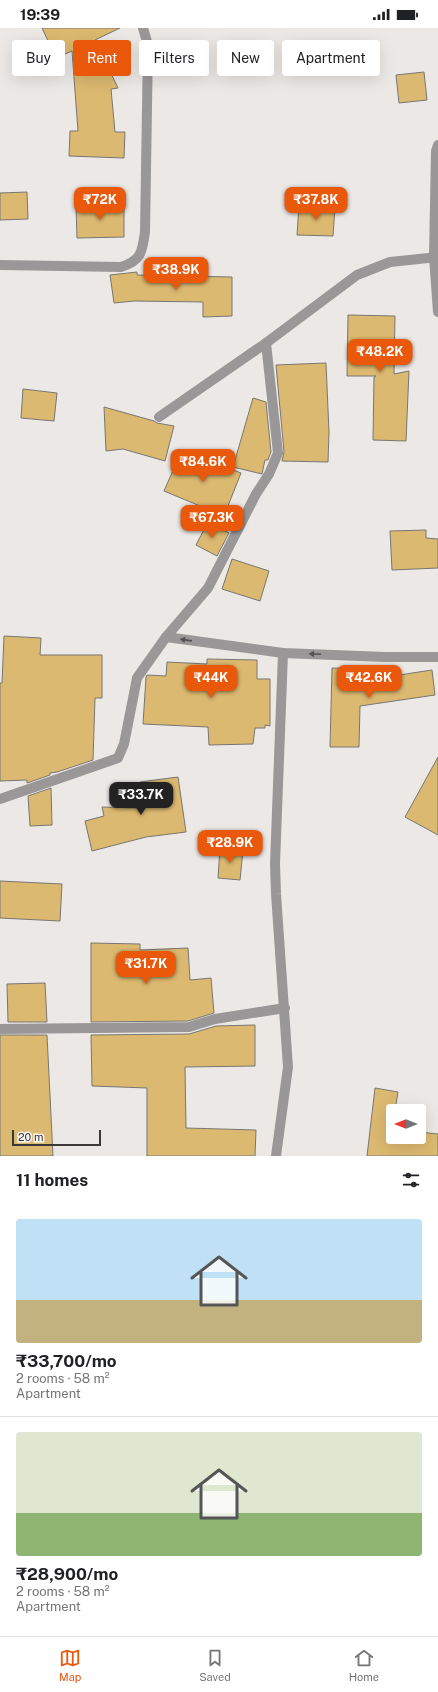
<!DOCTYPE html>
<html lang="en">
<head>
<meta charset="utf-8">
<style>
	:root { --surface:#fff; --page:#f6f6f6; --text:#202124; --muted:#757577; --line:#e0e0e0; --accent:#ea580c }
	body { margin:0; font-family:"Public Sans",sans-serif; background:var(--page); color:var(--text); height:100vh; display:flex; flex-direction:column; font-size:15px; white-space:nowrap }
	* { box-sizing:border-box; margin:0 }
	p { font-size:13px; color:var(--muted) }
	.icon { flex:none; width:22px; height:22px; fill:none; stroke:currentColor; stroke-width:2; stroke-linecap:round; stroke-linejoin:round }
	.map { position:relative; height:1128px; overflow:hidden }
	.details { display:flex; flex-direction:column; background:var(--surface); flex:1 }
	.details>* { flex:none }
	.banner { position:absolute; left:12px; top:12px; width:414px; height:36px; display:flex; gap:8px }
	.needle { width:26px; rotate:270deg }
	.buttons { position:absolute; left:386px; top:1076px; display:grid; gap:8px }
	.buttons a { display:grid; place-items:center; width:40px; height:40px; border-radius:4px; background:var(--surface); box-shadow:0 4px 16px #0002; font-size:20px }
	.scale { position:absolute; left:12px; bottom:10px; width:89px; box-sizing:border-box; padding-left:4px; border:2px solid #3a3938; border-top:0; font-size:11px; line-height:14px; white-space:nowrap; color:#3a3938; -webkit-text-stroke:3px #f9f6f4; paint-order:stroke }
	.price { position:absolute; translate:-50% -34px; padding:0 9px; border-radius:8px; background:var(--accent); color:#fff; font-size:13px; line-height:26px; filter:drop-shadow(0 1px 2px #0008) }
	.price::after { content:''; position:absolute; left:50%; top:24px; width:12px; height:9px; margin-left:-6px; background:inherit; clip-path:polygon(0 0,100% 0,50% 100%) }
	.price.active { background:#222; color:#fff }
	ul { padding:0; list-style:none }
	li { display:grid; align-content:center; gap:8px; height:212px; padding:0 16px }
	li+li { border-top:1px solid var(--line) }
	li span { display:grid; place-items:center; height:124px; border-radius:4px; color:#555 }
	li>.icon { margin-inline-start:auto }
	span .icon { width:72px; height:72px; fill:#fffc; stroke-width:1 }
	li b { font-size:17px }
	h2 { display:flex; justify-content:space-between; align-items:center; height:48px; padding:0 16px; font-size:17px }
	.pill { padding:0 14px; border-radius:4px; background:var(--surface); box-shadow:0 4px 16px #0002; font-size:14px; line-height:36px }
	.pill.active { background:var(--accent); color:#fff }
	.status { display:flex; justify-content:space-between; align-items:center; height:28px; padding:0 20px; background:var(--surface); direction:ltr }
	.status svg { height:11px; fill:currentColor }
	.tab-bar { display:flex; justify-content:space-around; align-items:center; height:56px; border-top:1px solid var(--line); background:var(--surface); font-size:11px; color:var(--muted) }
	.tab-bar a { display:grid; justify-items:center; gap:2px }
	.tab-bar .active { color:var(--accent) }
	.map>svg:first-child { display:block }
	.building { fill:#dcb970; stroke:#777673 }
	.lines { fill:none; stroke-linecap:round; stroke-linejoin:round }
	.minor { stroke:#999797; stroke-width:10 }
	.oneway { fill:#525050 }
</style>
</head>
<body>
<div class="status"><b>19:39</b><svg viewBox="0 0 49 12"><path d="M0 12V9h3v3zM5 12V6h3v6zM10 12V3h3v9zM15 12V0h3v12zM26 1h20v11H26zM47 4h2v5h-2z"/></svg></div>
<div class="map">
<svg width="438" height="1128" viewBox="0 0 438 1128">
	<rect width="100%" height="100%" fill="#ece8e6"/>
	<g class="building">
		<polygon points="42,0 120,0 95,12 118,60 111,61 115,104 125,104 124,130 69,128 70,103 78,103 72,23 56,30"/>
		<polygon points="424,44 427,72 399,75 396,47"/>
		<polygon points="27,164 28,191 0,192 0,165"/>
		<polygon points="124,176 124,209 77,210 76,177"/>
		<polygon points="299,177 335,179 333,208 297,207"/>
		<polygon points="137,244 137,247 232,249 232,288 203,289 203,274 134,273 114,275 110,247"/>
		<polygon points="348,287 395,288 394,346 409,343 406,413 373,412 374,349 376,348 347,348"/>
		<polygon points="326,335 329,404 328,434 282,433 284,424 276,337"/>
		<polygon points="23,361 57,365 54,393 21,390"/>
		<polygon points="253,370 266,374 271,424 268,432 265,432 262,446 233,439"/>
		<polygon points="104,379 154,393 157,395 174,398 165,433 123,421 106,423"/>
		<polygon points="182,422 241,445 224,488 164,463"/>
		<polygon points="208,494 229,505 217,528 196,517"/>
		<polygon points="426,502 426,510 438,511 438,540 392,542 390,503"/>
		<polygon points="232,531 269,543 260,573 222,561"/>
		<polygon points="4,608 41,610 40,627 102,627 102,670 95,670 93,732 57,744 50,745 50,747 27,755 27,752 0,753 0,655 2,655"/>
		<polygon points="207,631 257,632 257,651 270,651 270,698 265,697 265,700 255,700 253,716 209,717 208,699 143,696 146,649 147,647 166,648 167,634 207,636"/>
		<polygon points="332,640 361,641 360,653 432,642 435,667 360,678 359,719 330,719"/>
		<polygon points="438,729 438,807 405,789"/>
		<polygon points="178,749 186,804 146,809 92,823 85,793 104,788 102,779 139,780 140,754"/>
		<polygon points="51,760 52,797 30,798 28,768"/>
		<polygon points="220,820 243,822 240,852 218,850"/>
		<polygon points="0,853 62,856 60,893 0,890"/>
		<polygon points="91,915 140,916 140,922 188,920 190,952 211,950 214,985 188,993 91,994"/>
		<polygon points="45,955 47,994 8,994 7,956"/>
		<polygon points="255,997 255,1038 185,1039 186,1100 256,1102 255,1128 147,1128 147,1060 92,1058 91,1007 189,1006 216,998"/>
		<polygon points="0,1007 47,1007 53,1128 0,1128"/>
		<polygon points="375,1060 398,1064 395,1083 393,1083 391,1103 393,1103 393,1109 419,1109 419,1104 438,1106 438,1128 367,1128"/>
	</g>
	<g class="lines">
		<g class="minor">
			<polyline points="438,117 436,123 434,229 438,284"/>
			<path d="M0 237 121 239C142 232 142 224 145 204L148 17 143 0"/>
			<polyline points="159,389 266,315 357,247 390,234 438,229"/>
			<polyline points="166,609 283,625 385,629 438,629"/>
			<polyline points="0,771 118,730 124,716 137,650 166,609 208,560 256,466 269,446 278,425 266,315"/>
			<polyline points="0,1001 189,999 215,991 285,980"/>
			<polyline points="276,1128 288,1039 276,866 275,836 283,625"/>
		</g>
	</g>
	<defs><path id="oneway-solid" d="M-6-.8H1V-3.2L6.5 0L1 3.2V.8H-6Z"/></defs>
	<g class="oneway">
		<use href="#oneway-solid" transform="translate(186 612) rotate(-172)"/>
		<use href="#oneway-solid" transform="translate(315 626) rotate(-178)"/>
	</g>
</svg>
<div class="buttons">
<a><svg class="needle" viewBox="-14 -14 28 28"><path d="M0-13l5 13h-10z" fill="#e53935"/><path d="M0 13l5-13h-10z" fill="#757577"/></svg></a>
</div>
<div class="scale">20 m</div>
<b class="price" style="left:100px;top:193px">₹72K</b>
<b class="price" style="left:316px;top:193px">₹37.8K</b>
<b class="price" style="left:176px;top:263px">₹38.9K</b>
<b class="price" style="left:380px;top:345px">₹48.2K</b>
<b class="price" style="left:203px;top:455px">₹84.6K</b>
<b class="price" style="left:212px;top:511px">₹67.3K</b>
<b class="price" style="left:211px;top:671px">₹44K</b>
<b class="price" style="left:369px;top:671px">₹42.6K</b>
<b class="price active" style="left:141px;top:788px">₹33.7K</b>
<b class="price" style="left:230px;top:836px">₹28.9K</b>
<b class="price" style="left:146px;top:957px">₹31.7K</b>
<div class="banner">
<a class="pill">Buy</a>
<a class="pill active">Rent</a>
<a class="pill">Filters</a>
<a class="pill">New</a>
<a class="pill">Apartment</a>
</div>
</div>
<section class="details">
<h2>11 homes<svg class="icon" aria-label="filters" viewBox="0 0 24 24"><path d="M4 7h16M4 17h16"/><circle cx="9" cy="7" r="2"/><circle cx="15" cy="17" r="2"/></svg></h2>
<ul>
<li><span style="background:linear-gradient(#bfe0f5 65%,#c2b280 0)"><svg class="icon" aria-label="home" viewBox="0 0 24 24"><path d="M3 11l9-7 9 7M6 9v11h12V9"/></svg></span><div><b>₹33,700/mo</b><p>2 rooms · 58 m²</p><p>Apartment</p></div></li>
<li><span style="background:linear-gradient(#dfe7d0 65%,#8fb573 0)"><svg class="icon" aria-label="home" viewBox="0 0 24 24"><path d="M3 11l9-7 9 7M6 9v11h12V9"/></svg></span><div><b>₹28,900/mo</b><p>2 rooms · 58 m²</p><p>Apartment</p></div></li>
</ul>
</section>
<nav class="tab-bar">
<a class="active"><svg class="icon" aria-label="map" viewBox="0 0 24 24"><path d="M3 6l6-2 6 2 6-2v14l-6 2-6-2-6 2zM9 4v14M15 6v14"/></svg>Map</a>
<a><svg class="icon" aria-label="saved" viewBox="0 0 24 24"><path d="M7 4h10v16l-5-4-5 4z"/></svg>Saved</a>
<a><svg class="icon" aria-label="home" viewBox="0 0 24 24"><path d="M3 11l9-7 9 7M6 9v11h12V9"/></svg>Home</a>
</nav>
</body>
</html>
